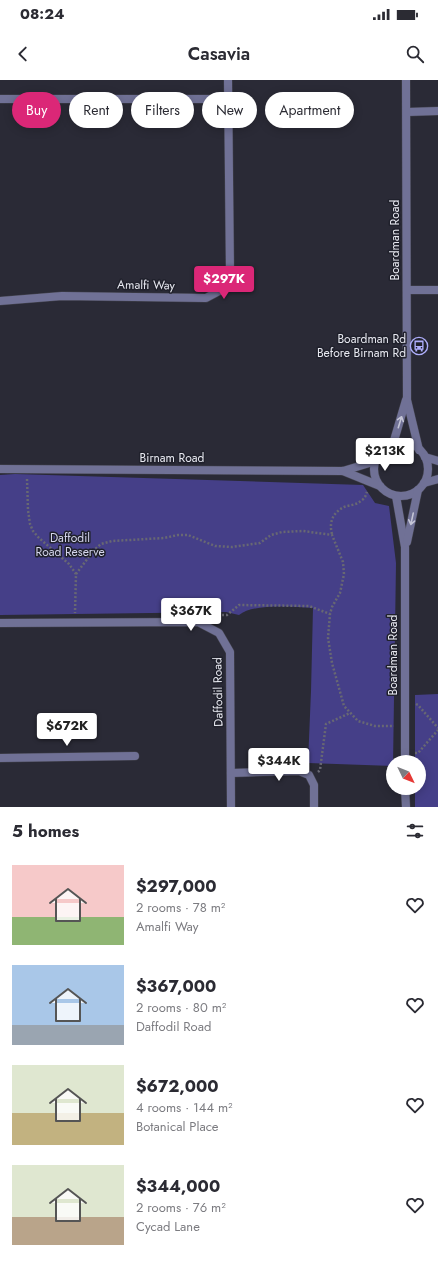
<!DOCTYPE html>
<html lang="en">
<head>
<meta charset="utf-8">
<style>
	:root { --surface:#fff; --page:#f7f7f7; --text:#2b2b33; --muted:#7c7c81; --accent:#db2777 }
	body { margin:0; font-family:Jost,sans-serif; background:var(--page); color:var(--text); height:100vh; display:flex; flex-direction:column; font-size:15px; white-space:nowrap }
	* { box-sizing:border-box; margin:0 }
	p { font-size:13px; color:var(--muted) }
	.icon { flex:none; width:22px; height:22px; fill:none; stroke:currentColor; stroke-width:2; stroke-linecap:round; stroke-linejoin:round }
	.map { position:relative; height:727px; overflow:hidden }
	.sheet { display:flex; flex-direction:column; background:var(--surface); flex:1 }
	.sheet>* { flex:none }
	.banner { position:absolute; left:12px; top:12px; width:414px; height:36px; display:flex; gap:8px }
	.needle { width:26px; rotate:133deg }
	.buttons { position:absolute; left:386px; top:675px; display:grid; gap:8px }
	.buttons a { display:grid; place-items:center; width:40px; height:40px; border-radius:50%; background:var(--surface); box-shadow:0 2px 10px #0003; font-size:20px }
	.price { position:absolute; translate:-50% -34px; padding:0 9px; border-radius:4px; background:#fff; color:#222; font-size:13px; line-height:26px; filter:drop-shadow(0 1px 2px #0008) }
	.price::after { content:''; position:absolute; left:50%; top:24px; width:12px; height:9px; margin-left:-6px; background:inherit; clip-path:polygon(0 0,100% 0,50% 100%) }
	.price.current { background:var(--accent); color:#fff }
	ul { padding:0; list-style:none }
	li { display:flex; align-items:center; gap:12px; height:100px; padding:0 12px }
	li span { display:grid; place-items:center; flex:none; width:112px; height:80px; border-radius:0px; color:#555 }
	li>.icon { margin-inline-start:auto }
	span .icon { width:48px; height:48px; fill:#fffc; stroke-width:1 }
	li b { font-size:17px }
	h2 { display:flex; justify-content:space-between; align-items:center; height:48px; padding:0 12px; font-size:17px }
	.chip { padding:0 14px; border-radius:18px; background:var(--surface); box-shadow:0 2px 10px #0003; font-size:14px; line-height:36px }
	.chip.current { background:var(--accent); color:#fff }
	.status { display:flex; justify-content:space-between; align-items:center; height:28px; padding:0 20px; background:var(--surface); direction:ltr }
	.status svg { height:11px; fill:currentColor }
	header { display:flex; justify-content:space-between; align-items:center; height:52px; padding:0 12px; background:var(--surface); font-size:18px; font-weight:600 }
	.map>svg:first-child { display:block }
	.green { fill:#453f88 }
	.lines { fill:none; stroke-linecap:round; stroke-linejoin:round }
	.minor-casing { stroke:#454550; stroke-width:9 }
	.tertiary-casing { stroke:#454550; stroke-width:9 }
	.path { stroke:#686873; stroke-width:2.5; stroke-dasharray:2 2; stroke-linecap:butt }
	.minor { stroke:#707196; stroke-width:8 }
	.tertiary { stroke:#707196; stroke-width:8 }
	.oneway { stroke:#c4c5d6 }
	.labels { text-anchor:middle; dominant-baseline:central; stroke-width:3; stroke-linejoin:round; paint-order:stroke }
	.street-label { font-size:12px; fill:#e8e9f1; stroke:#20212c }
	.poi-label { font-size:12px; fill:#e8e9f1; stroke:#20212c; text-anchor:end }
	.park-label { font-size:12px; fill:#d4d5ec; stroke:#20212c }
</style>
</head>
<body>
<div class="status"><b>08:24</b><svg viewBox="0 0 49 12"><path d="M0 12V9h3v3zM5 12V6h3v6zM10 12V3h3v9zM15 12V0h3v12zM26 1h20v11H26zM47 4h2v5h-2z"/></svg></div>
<header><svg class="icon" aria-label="back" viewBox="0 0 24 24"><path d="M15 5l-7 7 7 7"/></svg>Casavia<svg class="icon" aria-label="search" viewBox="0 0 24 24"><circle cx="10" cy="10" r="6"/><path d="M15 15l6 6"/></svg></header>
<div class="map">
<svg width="438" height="727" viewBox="0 0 438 727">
	<rect width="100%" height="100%" fill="#2a2a36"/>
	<g class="green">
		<path d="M15 394 363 405 375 423 389 426 396 483 393 686 308 683 311 611 313 528C294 527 254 523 239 535L226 532 0 535V395Z"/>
		<polygon points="438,614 438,727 415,727 415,708 419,708 419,682 415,682 415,615"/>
	</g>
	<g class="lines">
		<defs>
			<g id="minor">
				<polyline points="0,19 228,19"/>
				<polyline points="407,32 438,31"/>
				<polyline points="407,210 438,210"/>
				<polyline points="0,221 62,216 206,218 221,210 230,193 228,0"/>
				<polyline points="0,543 198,542 219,553 230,572 231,727"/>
				<polyline points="0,678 135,676"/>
				<polyline points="231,693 299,691 309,695 314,705 314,727"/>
			</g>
			<g id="tertiary">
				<polyline points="406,0 407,320 419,370"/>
				<circle cx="401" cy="389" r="27"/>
				<polyline points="393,364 406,320"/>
				<polyline points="425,377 438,381"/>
				<polyline points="0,389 343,391 376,381"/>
				<polyline points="343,391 380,406"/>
				<polyline points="424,403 438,399"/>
				<polyline points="396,416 405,467 405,682"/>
				<polyline points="407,462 418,410"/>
				<polyline points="405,708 406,727"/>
			</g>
		</defs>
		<use href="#minor" class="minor-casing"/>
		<use href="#tertiary" class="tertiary-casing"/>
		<g class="path">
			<polyline points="27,399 28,430 30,444 33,451 39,458 69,484 76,494 75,533"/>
			<path d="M332 454C329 443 332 433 344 427 350 425 357 425 362 420 365 418 366 415 367 412"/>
			<polyline points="76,494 94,470 101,464 112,461 164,458 178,455 188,455 215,466 232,467 260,463 271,455 282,452 303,451 332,455 343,482 344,494 340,513 332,527 330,534 328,558 332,583 344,626 358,641 375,646 394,646"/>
			<polyline points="210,535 227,535 239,525 309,526 330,534"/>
			<polyline points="416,624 418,625 438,648"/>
			<polyline points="415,673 418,673 438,650"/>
			<polyline points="318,692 320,690 326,644 350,633"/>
		</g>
		<use href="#minor" class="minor"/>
		<use href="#tertiary" class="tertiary"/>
	</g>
	<defs><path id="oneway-shaft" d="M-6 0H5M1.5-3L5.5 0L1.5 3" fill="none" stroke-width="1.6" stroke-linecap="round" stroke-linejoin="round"/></defs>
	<g class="oneway">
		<use href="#oneway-shaft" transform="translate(400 342) rotate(-73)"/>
		<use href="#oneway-shaft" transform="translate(412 439) rotate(102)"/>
	</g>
	<defs>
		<symbol id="bus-ring" viewBox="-11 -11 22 22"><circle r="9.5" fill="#20212c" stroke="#aeaefb" stroke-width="1.5"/><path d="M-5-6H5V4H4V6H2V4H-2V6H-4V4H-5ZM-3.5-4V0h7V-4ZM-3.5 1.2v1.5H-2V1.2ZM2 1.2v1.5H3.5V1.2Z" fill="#aeaefb"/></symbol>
	</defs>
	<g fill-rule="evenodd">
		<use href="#bus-ring" x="409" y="256" width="20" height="20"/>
	</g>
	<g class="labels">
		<g class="street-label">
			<text transform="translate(395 160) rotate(-90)">Boardman Road</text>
			<text transform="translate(146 205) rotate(1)">Amalfi Way</text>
			<text x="172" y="378">Birnam Road</text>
			<text transform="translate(393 575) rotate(-90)">Boardman Road</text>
			<text transform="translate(218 612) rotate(-91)">Daffodil Road</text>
		</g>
		<g class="poi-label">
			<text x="406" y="259">Boardman Rd<tspan x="406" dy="14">Before Birnam Rd</tspan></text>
		</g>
		<g class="park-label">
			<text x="70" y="458">Daffodil<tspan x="70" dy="14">Road Reserve</tspan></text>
		</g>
	</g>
</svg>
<div class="buttons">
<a><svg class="needle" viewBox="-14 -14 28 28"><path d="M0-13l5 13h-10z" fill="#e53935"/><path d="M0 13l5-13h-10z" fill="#7c7c81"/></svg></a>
</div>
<b class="price current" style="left:224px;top:220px">$297K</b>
<b class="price" style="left:385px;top:392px">$213K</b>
<b class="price" style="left:191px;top:552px">$367K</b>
<b class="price" style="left:67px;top:667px">$672K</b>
<b class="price" style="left:279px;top:702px">$344K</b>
<div class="banner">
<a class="chip current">Buy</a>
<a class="chip">Rent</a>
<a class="chip">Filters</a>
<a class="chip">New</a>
<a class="chip">Apartment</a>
</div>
</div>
<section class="sheet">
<h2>5 homes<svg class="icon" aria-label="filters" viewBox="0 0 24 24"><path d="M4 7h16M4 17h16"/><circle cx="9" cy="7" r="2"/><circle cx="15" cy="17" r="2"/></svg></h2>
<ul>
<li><span style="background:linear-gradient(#f6c9c9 65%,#8fb573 0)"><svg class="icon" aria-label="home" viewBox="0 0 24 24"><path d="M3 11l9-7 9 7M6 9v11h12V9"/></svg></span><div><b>$297,000</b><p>2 rooms · 78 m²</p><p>Amalfi Way</p></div><svg class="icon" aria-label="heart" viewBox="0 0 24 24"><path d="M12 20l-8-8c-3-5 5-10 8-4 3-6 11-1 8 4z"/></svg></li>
<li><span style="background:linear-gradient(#a9c7e8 75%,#9aa5b1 0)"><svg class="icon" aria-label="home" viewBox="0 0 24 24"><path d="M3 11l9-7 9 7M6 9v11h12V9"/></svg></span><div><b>$367,000</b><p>2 rooms · 80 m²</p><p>Daffodil Road</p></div><svg class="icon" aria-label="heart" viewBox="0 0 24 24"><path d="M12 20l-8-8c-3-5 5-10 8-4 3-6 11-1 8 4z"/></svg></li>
<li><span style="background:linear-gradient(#dfe7d0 60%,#c2b280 0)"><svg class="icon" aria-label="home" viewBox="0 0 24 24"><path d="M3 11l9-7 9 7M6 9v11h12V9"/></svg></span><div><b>$672,000</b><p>4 rooms · 144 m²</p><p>Botanical Place</p></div><svg class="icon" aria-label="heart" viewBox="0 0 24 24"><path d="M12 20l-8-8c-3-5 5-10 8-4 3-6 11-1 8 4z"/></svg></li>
<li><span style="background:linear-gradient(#dfe7d0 65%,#b9a48a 0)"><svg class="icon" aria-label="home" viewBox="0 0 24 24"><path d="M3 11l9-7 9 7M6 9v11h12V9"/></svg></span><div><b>$344,000</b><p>2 rooms · 76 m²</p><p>Cycad Lane</p></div><svg class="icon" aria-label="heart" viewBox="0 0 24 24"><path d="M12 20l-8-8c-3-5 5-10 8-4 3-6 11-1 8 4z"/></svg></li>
</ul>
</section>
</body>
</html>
